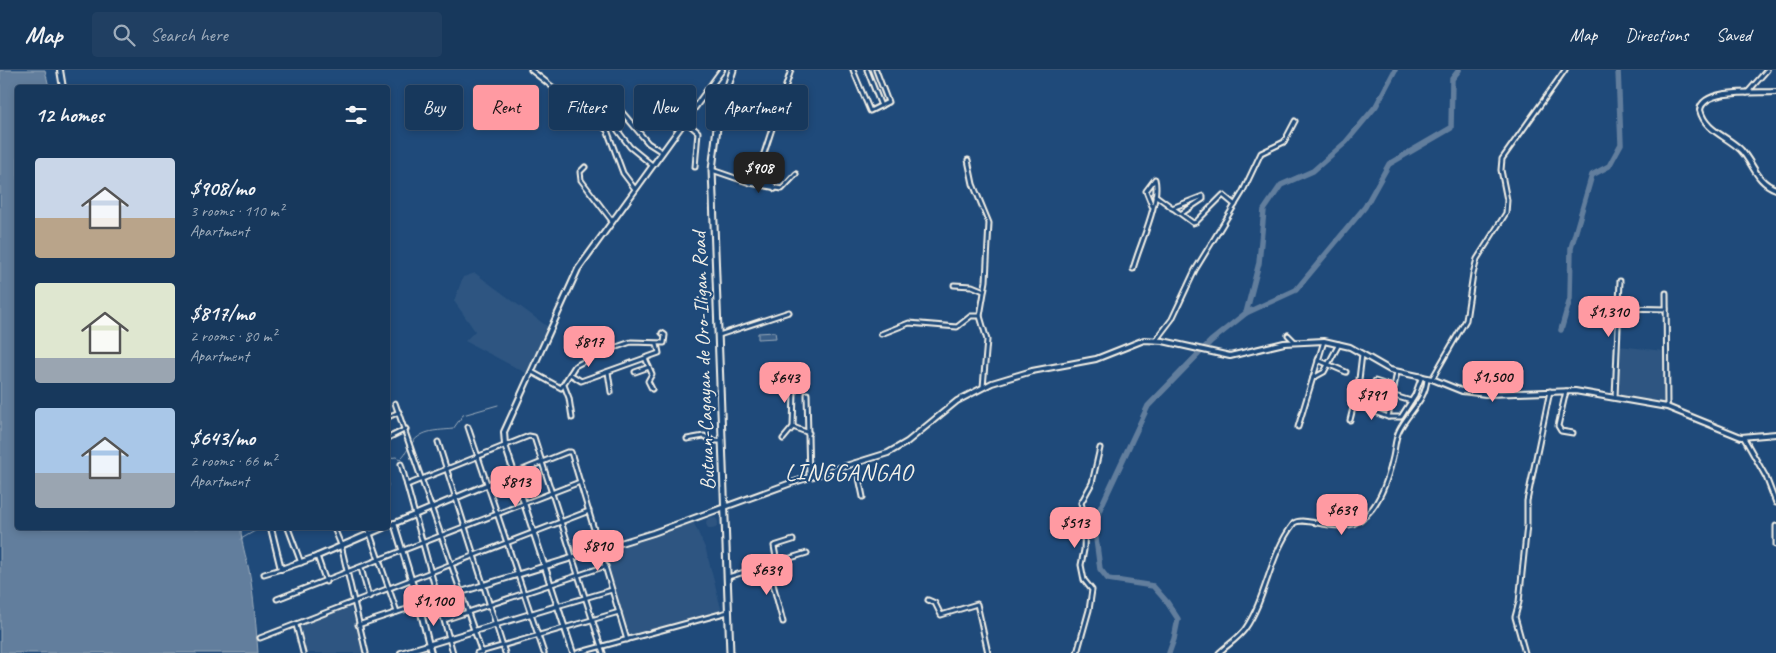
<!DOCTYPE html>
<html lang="en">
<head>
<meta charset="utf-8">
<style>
	:root { --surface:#17385c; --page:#203f62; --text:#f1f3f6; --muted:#9eacbb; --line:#365272; --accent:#ff9aa2 }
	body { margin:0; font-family:Caveat,sans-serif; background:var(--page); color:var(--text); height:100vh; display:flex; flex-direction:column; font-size:19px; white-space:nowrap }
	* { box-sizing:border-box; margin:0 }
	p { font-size:16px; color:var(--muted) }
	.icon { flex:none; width:28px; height:28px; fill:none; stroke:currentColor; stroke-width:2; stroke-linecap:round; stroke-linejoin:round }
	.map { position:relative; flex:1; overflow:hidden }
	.side { position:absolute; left:15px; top:15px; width:375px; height:445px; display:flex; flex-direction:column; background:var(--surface); border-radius:5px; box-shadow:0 2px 8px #0003,0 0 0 1px var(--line) }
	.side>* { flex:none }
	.banner { position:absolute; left:405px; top:15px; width:475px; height:45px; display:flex; gap:10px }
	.price { position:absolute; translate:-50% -42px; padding:0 11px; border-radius:10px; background:var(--accent); color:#111; font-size:16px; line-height:32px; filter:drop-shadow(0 1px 2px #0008) }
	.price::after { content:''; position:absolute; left:50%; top:30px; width:15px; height:11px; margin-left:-8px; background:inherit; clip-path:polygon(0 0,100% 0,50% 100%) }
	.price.on { background:#222; color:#fff }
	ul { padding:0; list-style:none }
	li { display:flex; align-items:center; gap:15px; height:125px; padding:0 20px }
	li span { display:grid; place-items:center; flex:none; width:140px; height:100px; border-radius:5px; color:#555 }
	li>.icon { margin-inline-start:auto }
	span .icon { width:60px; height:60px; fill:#fffc; stroke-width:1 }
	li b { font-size:21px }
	h2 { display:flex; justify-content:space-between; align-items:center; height:60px; padding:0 20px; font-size:21px }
	.pill { padding:0 18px; border-radius:5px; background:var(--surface); box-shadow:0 2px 8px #0003,0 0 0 1px var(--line); font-size:18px; line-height:45px }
	.pill.on { background:var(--accent); color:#111 }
	header { display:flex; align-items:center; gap:30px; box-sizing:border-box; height:70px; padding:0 25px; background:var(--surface); border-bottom:1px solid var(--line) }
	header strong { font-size:24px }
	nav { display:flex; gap:28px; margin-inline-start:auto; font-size:18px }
	.search { width:350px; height:45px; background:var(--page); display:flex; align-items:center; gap:12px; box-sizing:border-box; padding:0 18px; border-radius:5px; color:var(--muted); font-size:19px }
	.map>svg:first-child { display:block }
	.built { fill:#2d5581 }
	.green { fill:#3a5f88; stroke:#97a8b8 }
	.water { fill:#627e9d; stroke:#9cacbb }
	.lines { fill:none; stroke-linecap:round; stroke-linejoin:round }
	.stream { stroke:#9cacbb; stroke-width:1 }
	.river { stroke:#627e9d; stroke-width:5.5 }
	.street-casing { stroke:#f4f1e8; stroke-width:7 }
	.secondary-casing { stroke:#f4f1e8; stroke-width:8 }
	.highway-casing { stroke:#f4f1e8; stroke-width:9 }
	.street { stroke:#1f4a7a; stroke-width:3 }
	.secondary { stroke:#1f4a7a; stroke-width:4 }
	.highway { stroke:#1f4a7a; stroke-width:5 }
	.labels { text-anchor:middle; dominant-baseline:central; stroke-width:4; stroke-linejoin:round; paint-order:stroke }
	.street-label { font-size:21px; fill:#f4f1e8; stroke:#1f4a7a }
	.quarter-label { font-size:24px; letter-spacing:1px; fill:#f4f1e8; stroke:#1f4a7a }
</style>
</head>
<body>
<header>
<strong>Map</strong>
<div class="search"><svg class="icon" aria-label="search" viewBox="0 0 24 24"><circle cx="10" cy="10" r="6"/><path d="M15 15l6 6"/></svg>Search here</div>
<nav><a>Map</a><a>Directions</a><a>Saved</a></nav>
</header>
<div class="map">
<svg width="1776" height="583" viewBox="0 0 1776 583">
	<rect width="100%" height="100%" fill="#1f4a7a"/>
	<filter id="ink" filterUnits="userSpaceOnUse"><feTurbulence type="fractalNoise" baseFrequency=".02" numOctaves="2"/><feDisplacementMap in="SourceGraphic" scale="10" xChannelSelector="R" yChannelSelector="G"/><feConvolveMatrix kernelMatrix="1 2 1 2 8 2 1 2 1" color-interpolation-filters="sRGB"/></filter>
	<g filter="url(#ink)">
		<g class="built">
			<polygon points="475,203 548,257 526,303 465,271 475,261 454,231 463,207"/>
			<polygon points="1619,276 1664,281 1663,334 1618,325"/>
			<circle cx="712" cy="453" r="6"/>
			<polygon points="693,451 706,480 722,542 628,568 603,481"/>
			<polygon points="350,536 364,583 307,583 300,556"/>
		</g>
		<polygon class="green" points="775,262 776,268 758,269 758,263"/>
		<path class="water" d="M0 0H45L49 17 18 18V458H241C241 473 246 486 249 500 254 527 256 555 258 583H0Z"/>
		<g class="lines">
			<g class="stream">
				<path d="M388 388 396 387 400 389C406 384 407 379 412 373 423 359 437 361 453 359L463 345 498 335"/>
				<polyline points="388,414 388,416"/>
				<polyline points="241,469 260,458"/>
			</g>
			<g class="river">
				<polyline points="1246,243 1259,193 1264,140 1281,115 1313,101 1346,72 1376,36 1395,0"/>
				<polyline points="1561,260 1570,229 1571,178 1592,105 1609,96 1621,74 1618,0"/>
				<polyline points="1169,583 1174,569 1178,549 1167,532 1153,516 1108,509 1100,499 1095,461 1099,441 1148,336 1211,271 1246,243 1296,220 1365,137 1389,94 1451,58 1452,9 1459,0"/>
			</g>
			<defs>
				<g id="street">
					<polyline points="531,0 607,60 623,103 635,119"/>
					<polyline points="853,0 870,41 888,32 876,0"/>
					<polyline points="867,0 881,36"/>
					<polyline points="1747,23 1767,0"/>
					<polyline points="622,42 648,73 662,82"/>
					<polyline points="610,50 630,77 652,95"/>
					<polyline points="685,51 698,62 695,97"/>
					<polyline points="968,90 973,114 989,153 986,211 980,246 987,270 983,317"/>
					<polyline points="585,97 580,102 581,110 612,151"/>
					<polyline points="712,100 750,113 782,119 796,104"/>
					<polyline points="775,119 773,115 757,111 756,108 791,0"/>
					<polyline points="1155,125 1193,153 1196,152 1223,125 1235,135"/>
					<polyline points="1172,138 1203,126 1203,129 1182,143"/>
					<path d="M1133 199C1139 176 1161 131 1155 109L1146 121 1152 136"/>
					<polyline points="954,215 972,216 984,221"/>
					<polyline points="1666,223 1667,337"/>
					<polyline points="1619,238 1666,239"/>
					<polyline points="881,264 909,253 957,257 971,246 980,246"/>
					<polyline points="719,265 789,242"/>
					<polyline points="1288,265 1294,271"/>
					<polyline points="1156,270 1172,249 1195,200 1242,123 1261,83 1284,72 1295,51"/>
					<polyline points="645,288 652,304 648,311 652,319"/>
					<polyline points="1318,290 1346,302"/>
					<polyline points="532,302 561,318 575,296 602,282 631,272 664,273 665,265 662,263"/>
					<polyline points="608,302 611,322"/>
					<polyline points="635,302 649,297"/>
					<polyline points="570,304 581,311 659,283 657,274"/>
					<polyline points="780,307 790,310 794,322 793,357 783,369"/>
					<polyline points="1313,308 1324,302 1339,274"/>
					<polyline points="1432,309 1466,250 1473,204 1477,189 1506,143 1507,130 1501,100 1502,89 1565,0"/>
					<polyline points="564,315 569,328 572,348"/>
					<polyline points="1394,317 1375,311 1369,340 1388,347 1401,347 1415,325 1422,306"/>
					<polyline points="1372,319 1411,331"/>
					<polyline points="1566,321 1558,356 1561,361 1573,363"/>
					<polyline points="807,324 809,407"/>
					<polyline points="1615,327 1620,211"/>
					<polyline points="1370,329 1390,337"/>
					<polyline points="395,333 482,583"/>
					<polyline points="388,347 399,342"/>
					<polyline points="1388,347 1397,302"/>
					<polyline points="1350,350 1358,318 1362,284"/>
					<polyline points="468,357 544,583"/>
					<polyline points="793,357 809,363"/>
					<polyline points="1298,357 1324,271"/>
					<polyline points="388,368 406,359"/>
					<polyline points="1744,368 1766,407 1776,433"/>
					<polyline points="687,369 704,366 714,371 722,371"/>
					<polyline points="438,372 505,583"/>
					<polyline points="856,393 863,427"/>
					<polyline points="401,394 453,583"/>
					<polyline points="515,403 567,382 571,382 627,570"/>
					<polyline points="407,415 529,366 534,367 603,583"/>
					<polyline points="1776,456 1776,475"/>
					<polyline points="288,458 301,493"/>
					<polyline points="334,458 341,475 366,583"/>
					<polyline points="368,458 397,542"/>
					<polyline points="317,486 326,512"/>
					<polyline points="777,493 774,476 793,470"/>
					<polyline points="764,497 768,509 773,514 783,552"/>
					<polyline points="361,498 369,527"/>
					<polyline points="264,504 281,499"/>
					<polyline points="728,507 807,483"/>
					<polyline points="277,529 580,412"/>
					<polyline points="928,530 935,533 941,545 977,534 988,583"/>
					<polyline points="557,536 612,520"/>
					<polyline points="444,550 606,496"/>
					<polyline points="296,555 303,583"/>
					<polyline points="358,555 419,535"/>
					<polyline points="260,568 589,441"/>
					<polyline points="477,583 619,542"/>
					<polyline points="577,583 728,542"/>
					<polyline points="1077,583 1089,540 1092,520 1084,510 1081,495 1084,480 1085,448 1081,433 1092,413 1100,378"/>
					<path d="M1219 583C1227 575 1238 569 1245 559 1267 527 1269 485 1294 453 1304 446 1334 461 1353 454 1377 444 1388 410 1393 387 1395 379 1395 369 1399 361 1408 342 1426 331 1427 308"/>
					<polyline points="1525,583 1515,547 1519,532 1527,455 1527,431 1550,321"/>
				</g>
				<g id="secondary">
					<polyline points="60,0 63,18"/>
					<path d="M1776 22C1758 23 1703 18 1700 40 1705 61 1727 66 1741 80 1754 94 1756 112 1776 119"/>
					<polyline points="394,453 419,535 431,583"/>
					<polyline points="388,456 515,403"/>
					<polyline points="271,458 281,499 313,488 383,458"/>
					<polyline points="419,535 653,463 791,413 888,383 907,372 957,331 992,313 1032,301 1096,289 1144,270 1163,271 1230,286 1284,273 1324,271 1350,277 1390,300 1432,309 1462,321 1486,324 1575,321 1667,337 1741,367 1776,364"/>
					<polyline points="401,583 557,536"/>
					<polyline points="573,583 505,375 504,362 578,199 722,0"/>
				</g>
				<polyline id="highway" points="730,583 712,100 718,49 733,0"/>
			</defs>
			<use href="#street" class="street-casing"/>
			<use href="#secondary" class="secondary-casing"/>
			<use href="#highway" class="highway-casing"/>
			<use href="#street" class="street"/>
			<use href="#secondary" class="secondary"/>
			<use href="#highway" class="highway"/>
		</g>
	</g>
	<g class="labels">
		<g class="street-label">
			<text transform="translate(703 291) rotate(-92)">Butuan-Cagayan de Oro-Iligan Road</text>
		</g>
		<g class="quarter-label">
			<text x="849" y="402">LINGGANGAO</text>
		</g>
	</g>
</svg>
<b class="price on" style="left:759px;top:124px">$908</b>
<b class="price" style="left:1609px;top:268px">$1,310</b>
<b class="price" style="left:589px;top:298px">$817</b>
<b class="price" style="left:1493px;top:333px">$1,500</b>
<b class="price" style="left:785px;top:334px">$643</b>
<b class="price" style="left:1372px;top:351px">$791</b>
<b class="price" style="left:516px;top:438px">$813</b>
<b class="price" style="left:1342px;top:466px">$639</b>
<b class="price" style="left:1075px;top:479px">$513</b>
<b class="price" style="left:598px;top:502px">$810</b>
<b class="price" style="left:767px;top:526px">$639</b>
<b class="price" style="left:434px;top:557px">$1,100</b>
<div class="banner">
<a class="pill">Buy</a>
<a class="pill on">Rent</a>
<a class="pill">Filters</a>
<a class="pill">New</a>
<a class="pill">Apartment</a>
</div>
<section class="side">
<h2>12 homes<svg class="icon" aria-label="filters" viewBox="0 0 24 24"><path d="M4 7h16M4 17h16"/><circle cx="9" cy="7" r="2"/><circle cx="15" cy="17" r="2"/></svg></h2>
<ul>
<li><span style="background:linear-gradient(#c9d6e8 60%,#b9a48a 0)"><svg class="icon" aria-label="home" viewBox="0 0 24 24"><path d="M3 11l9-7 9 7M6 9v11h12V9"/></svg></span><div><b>$908/mo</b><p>3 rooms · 110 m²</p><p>Apartment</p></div></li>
<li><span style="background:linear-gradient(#dfe7d0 75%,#9aa5b1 0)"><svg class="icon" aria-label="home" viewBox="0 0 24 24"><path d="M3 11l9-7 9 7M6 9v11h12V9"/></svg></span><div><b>$817/mo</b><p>2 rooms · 80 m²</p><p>Apartment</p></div></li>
<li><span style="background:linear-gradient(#a9c7e8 65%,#9aa5b1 0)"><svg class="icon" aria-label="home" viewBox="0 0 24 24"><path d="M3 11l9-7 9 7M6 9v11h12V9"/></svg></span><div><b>$643/mo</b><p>2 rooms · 66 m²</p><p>Apartment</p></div></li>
</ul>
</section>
</div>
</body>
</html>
